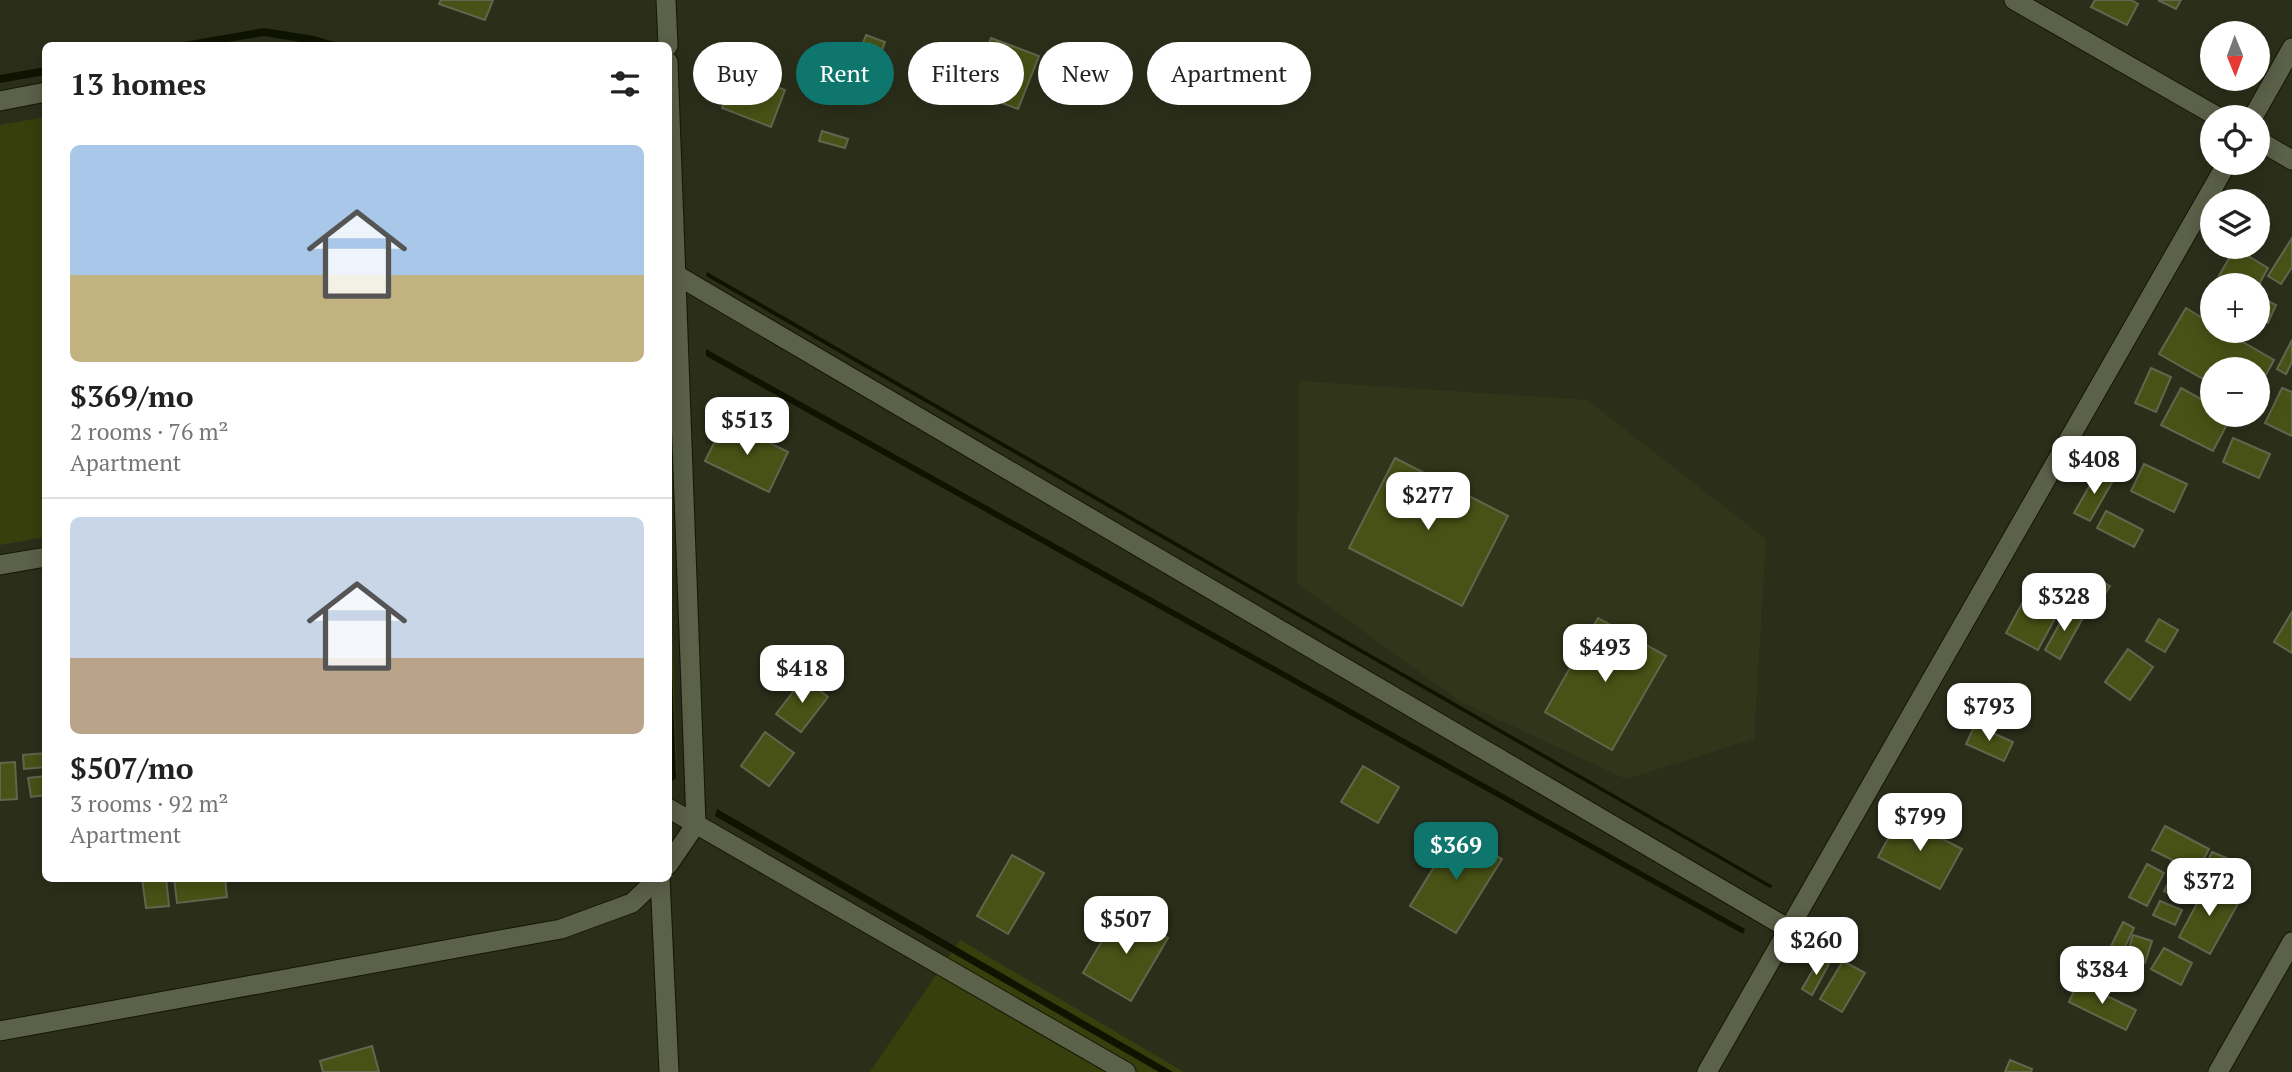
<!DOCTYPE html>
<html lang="en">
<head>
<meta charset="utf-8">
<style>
	:root { --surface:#fff; --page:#f6f6f6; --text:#222; --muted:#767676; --line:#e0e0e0; --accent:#0f766e }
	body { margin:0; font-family:"PT Serif",serif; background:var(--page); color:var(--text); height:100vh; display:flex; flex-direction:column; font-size:26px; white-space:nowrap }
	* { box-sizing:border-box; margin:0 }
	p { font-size:23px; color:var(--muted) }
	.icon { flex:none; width:38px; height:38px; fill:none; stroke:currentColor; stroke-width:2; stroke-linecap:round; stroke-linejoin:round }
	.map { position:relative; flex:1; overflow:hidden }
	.panel { position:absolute; left:42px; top:42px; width:630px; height:840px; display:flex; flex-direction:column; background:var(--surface); border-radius:10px; box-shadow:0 4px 18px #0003 }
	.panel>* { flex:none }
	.top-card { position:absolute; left:693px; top:42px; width:665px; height:63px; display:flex; gap:14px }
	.needle { width:46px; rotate:179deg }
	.tools { position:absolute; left:2200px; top:21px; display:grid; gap:14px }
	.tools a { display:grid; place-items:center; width:70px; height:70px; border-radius:50%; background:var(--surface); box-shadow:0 4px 18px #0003; font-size:35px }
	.price { position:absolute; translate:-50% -60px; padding:0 16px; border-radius:14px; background:#fff; color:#222; font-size:23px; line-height:46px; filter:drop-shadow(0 2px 4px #0008) }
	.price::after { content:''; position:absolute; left:50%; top:42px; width:21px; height:16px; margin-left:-10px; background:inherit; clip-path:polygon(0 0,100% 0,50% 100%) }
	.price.on { background:var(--accent); color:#fff }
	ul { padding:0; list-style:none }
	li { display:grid; align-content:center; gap:14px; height:371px; padding:0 28px }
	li+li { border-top:2px solid var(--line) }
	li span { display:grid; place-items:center; height:217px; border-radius:10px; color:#555 }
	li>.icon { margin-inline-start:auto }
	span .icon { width:126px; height:126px; fill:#fffc; stroke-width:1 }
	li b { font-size:30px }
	h2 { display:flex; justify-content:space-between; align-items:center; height:84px; padding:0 28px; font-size:30px }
	.pill { padding:0 24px; border-radius:32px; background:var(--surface); box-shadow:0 4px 18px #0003; font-size:24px; line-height:63px }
	.pill.on { background:var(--accent); color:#fff }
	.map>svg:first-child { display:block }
	.built { fill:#31361a }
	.green { fill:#373f0d }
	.water { fill:#0f1300 }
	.building { fill:#495216; stroke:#61664e; stroke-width:2 }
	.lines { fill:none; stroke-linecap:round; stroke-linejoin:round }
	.minor-casing { stroke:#131704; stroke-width:21 }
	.minor { stroke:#5c614a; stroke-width:19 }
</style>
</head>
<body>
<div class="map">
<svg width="2292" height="1072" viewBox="0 0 2292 1072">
	<rect width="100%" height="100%" fill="#2b2f1a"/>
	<polygon class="built" points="1299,381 1587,400 1766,539 1754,739 1626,779 1461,702 1297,583"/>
	<g class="green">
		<polygon points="45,117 45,537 0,545 0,125"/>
		<polygon points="668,507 677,770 672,780 669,781"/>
		<polygon points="960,940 1184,1072 870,1072"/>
	</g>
	<g class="water">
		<polygon points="264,28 314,36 344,45 320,45 264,36 210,45 167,45"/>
		<polygon points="45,67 45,75 0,83 0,75"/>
		<polygon points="707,272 1773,886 1770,888 706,276"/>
		<polygon points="706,349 1745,929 1743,934 706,356"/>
		<polygon points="668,563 676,778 670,783 668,779"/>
		<polygon points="717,809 1173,1072 1159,1072 715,816"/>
	</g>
	<g class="building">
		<polygon points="441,0 493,0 485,20 439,4"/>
		<polygon points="2095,0 2131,0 2138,4 2127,25 2091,7"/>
		<polygon points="2158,0 2181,0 2176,9"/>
		<polygon points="866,35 885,42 877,63 858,56"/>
		<polygon points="991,38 1039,56 1018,109 970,91"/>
		<polygon points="736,72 785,90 771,127 722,108"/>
		<polygon points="822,131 848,139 845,148 819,141"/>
		<polygon points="2292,238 2292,267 2281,284 2268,276"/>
		<polygon points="2235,248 2268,268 2258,286 2223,285 2216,281"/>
		<polygon points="2258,296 2276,305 2268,323 2258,318"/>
		<polygon points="2186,308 2212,324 2212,331 2224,331 2274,360 2258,389 2258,369 2212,369 2212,384 2159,354"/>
		<polygon points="2292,340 2292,362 2286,374 2277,369"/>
		<polygon points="2151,368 2171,377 2156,412 2135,403"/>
		<polygon points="2181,388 2212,405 2212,415 2232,415 2213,451 2161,425"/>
		<polygon points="2282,388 2292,392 2292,436 2265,423"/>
		<polygon points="725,421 788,452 769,492 705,461"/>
		<polygon points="2233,438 2270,454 2259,478 2223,462"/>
		<polygon points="1395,458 1508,516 1462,606 1349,548"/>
		<polygon points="2144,464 2187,484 2174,512 2131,491"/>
		<polygon points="2098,471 2114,479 2090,521 2074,513"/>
		<polygon points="2106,511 2143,530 2134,547 2097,528"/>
		<polygon points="2090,575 2110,586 2100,602 2081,591"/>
		<polygon points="2027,594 2059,611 2038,650 2006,633"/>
		<polygon points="2069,607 2084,616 2060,659 2045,650"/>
		<polygon points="2292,612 2292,653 2274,642"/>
		<polygon points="1598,618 1666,656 1612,750 1545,712"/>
		<polygon points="2159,619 2178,630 2165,652 2146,641"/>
		<polygon points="2128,649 2153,667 2130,700 2105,682"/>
		<polygon points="804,678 828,697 801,732 776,714"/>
		<polygon points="1976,692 2002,704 1992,724 1966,712"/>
		<polygon points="1975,725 2013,742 2004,761 1966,744"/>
		<polygon points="765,732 794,753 769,786 741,766"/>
		<polygon points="46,753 46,767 24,769 23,755"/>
		<polygon points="15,762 17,799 0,800 0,763"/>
		<polygon points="1363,766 1399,787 1378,823 1341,802"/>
		<polygon points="46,776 46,795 31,797 28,778"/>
		<polygon points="1900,817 1962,849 1940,889 1878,857"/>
		<polygon points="2165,826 2209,849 2197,872 2152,850"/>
		<polygon points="1456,831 1502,859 1456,933 1410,906"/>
		<polygon points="2212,852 2229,859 2218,881 2202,873"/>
		<polygon points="1012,855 1044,873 1008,934 977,916"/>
		<polygon points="2147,864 2164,873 2147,906 2129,897"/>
		<polygon points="2173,873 2197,886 2188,903 2164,891"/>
		<polygon points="142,878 166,878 169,906 146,908"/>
		<polygon points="174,878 225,878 227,897 177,903"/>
		<polygon points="2208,883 2240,900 2210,954 2179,937"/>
		<polygon points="2160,901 2182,910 2175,925 2153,915"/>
		<polygon points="1120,910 1168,938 1131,1001 1083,973"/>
		<polygon points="2123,922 2134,928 2112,974 2100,968"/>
		<polygon points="2133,935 2152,941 2145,963 2126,957"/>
		<polygon points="2164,948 2192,963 2181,985 2151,969"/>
		<polygon points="1820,958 1829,964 1812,995 1802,989"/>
		<polygon points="1843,961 1865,973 1842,1012 1820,999"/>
		<polygon points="2078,982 2136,1010 2126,1030 2069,1002"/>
		<polygon points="372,1046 379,1072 323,1072 320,1061"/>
		<polygon points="2010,1060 2032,1069 2031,1072 2005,1072"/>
	</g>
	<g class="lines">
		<defs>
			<g id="minor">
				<polyline points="666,0 668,46"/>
				<polyline points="2014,0 2218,117"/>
				<polyline points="668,62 696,824 668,865"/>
				<polyline points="0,101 46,92"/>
				<polyline points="2253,117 2292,48"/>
				<polyline points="2258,140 2292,160"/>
				<polyline points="668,270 1789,929"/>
				<polyline points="0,565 46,557"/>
				<polyline points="668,808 1126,1072"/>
				<polyline points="660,878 669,1072"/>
				<polyline points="0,1031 561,929 632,903 658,878"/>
				<polyline points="1707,1072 2227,163"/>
				<polyline points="2218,1072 2292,942"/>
			</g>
		</defs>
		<use href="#minor" class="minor-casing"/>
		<use href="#minor" class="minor"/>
	</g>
</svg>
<div class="tools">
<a><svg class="needle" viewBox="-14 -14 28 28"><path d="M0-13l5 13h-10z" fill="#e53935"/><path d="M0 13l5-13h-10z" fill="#767676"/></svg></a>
<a><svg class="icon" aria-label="locate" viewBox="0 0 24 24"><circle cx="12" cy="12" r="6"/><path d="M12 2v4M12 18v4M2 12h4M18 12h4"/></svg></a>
<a><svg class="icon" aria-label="layers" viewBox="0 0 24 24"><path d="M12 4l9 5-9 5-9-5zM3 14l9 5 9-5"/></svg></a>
<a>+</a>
<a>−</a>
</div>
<b class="price" style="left:747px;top:457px">$513</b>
<b class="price" style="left:2094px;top:496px">$408</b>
<b class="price" style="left:1428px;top:532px">$277</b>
<b class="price" style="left:2064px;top:633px">$328</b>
<b class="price" style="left:1605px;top:684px">$493</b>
<b class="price" style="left:802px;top:705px">$418</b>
<b class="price" style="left:1989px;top:743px">$793</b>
<b class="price" style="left:1920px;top:853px">$799</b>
<b class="price on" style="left:1456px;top:882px">$369</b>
<b class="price" style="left:2209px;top:918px">$372</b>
<b class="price" style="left:1126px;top:956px">$507</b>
<b class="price" style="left:1816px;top:977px">$260</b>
<b class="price" style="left:2102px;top:1006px">$384</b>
<div class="top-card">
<a class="pill">Buy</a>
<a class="pill on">Rent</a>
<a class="pill">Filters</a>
<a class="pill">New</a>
<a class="pill">Apartment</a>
</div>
<section class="panel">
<h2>13 homes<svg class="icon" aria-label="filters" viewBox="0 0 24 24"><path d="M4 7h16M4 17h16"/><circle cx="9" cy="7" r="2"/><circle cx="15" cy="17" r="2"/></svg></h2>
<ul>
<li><span style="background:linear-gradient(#a9c7e8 60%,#c2b280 0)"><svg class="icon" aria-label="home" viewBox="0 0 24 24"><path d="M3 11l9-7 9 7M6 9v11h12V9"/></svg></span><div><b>$369/mo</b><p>2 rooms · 76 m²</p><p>Apartment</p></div></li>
<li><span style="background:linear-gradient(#c9d6e8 65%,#b9a48a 0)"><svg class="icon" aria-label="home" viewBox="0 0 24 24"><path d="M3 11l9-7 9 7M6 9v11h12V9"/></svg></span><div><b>$507/mo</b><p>3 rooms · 92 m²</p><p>Apartment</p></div></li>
</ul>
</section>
</div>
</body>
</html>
